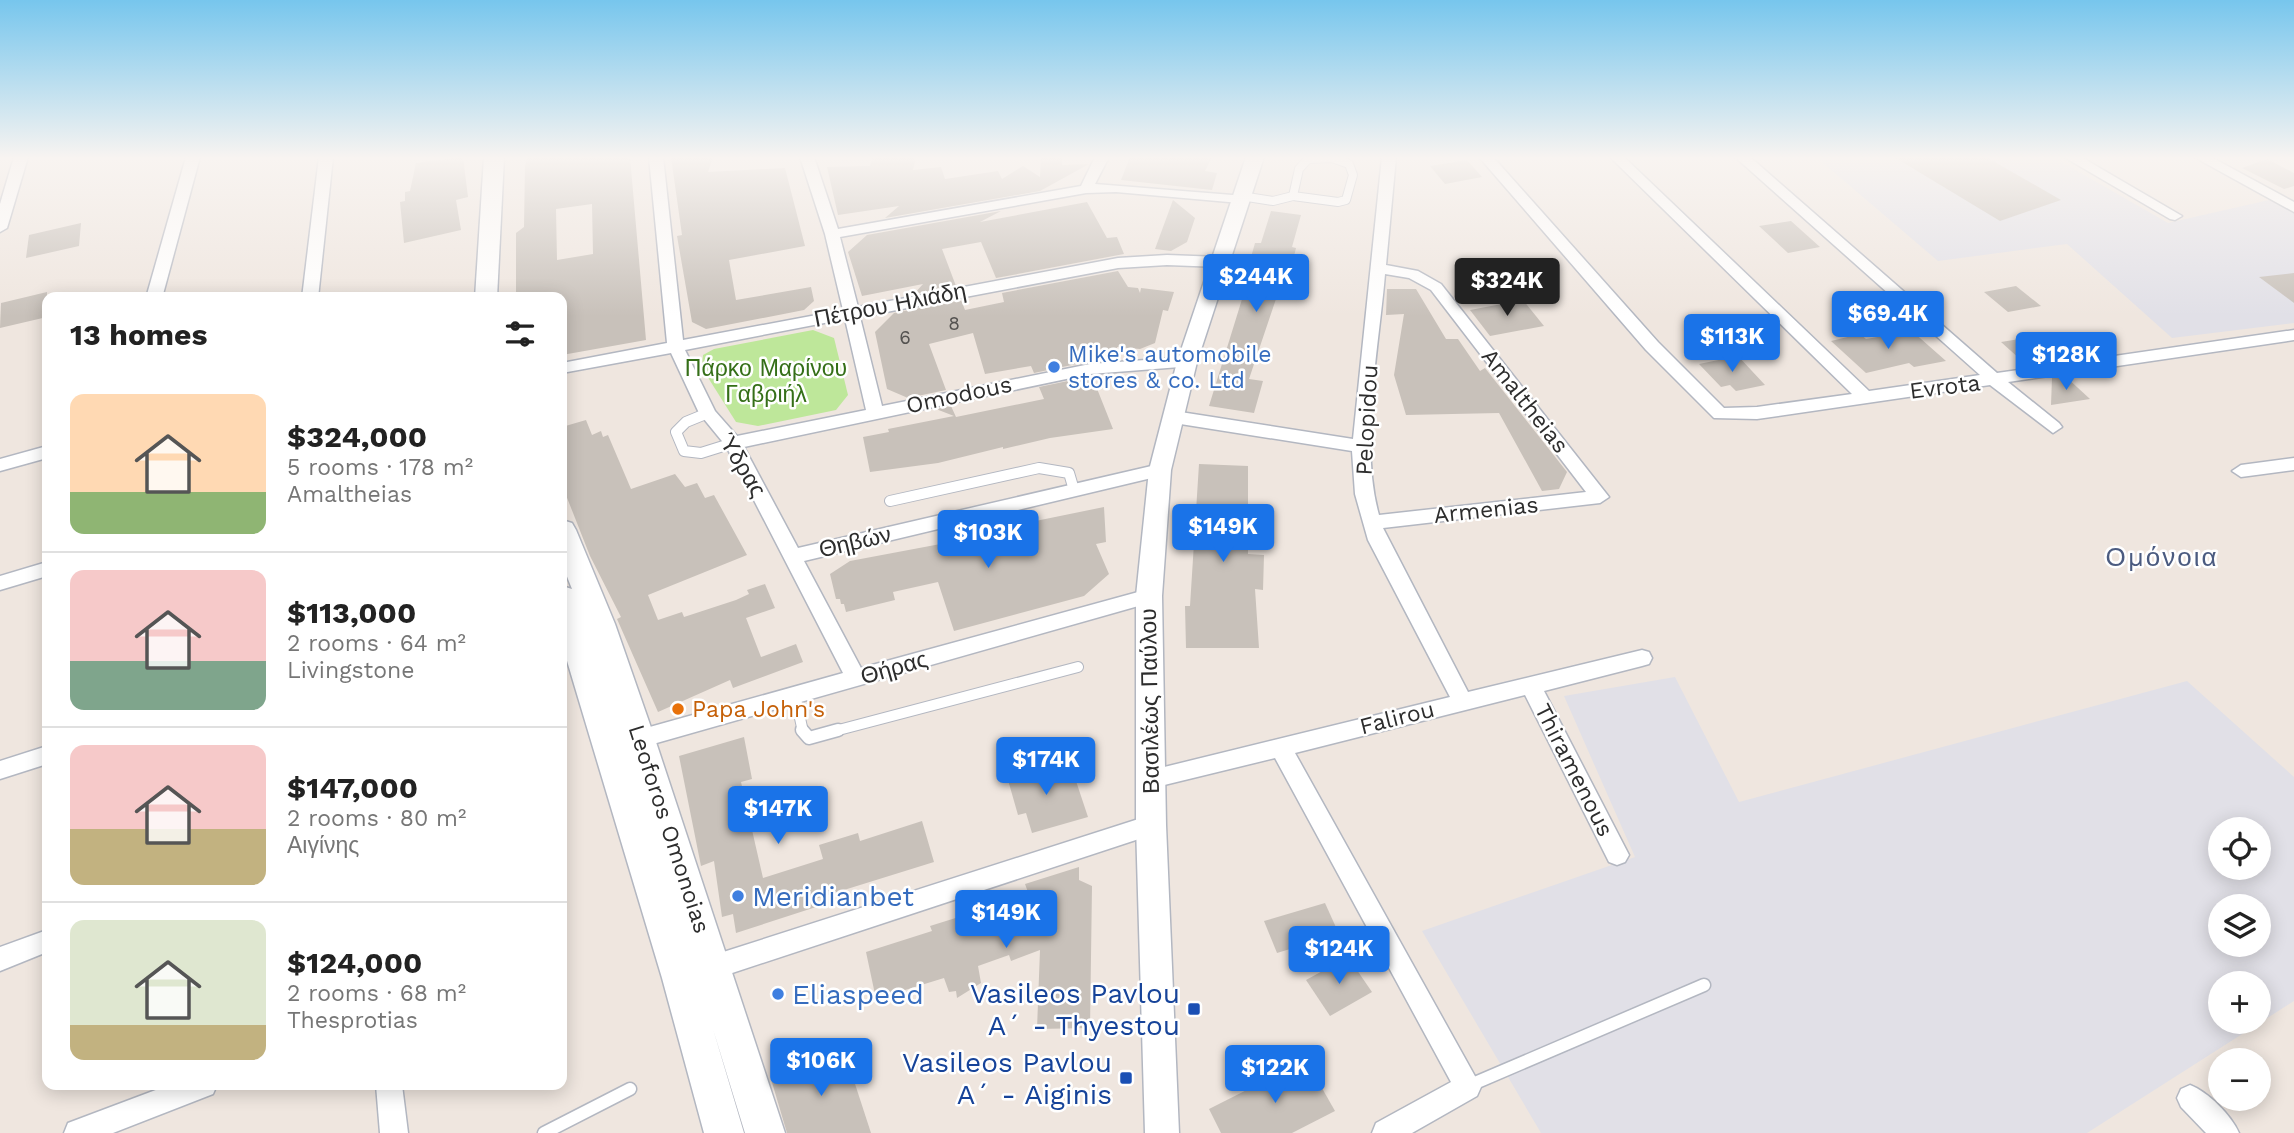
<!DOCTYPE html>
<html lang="en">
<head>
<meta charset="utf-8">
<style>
	:root { --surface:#fff; --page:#f2f2f2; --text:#222; --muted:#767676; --line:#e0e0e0; --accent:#1a73e8 }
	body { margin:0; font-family:"Work Sans",sans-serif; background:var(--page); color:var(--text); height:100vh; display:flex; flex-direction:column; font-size:26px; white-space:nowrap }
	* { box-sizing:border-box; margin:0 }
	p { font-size:23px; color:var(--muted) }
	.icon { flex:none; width:38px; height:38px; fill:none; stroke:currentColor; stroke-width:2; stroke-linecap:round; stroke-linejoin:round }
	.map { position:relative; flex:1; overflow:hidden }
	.details { position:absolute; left:42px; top:292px; width:525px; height:798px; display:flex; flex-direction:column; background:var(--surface); border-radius:14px; box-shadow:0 4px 18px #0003 }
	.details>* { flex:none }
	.buttons { position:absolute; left:2208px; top:817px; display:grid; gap:14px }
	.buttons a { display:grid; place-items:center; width:63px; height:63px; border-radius:50%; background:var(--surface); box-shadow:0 4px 18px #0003; font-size:35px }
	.price { position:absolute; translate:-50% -60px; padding:0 16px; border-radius:7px; background:var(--accent); color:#fff; font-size:23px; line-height:46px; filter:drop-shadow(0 2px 4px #0008) }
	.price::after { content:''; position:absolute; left:50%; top:42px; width:21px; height:16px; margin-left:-10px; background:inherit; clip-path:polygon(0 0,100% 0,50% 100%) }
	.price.current { background:#222; color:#fff }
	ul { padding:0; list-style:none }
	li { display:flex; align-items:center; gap:21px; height:175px; padding:0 28px }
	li+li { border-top:2px solid var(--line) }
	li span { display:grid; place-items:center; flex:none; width:196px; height:140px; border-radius:14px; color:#555 }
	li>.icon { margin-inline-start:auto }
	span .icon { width:84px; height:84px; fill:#fffc; stroke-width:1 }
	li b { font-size:30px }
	h2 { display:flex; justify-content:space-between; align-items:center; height:84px; padding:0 28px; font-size:30px }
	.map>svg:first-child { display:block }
	.industrial { fill:#e1e0e7; fill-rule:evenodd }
	.green { fill:#bee79a }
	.building { fill:#c8c1ba; fill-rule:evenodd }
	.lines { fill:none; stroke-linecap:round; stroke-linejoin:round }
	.service-far2-casing { stroke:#b3b7c1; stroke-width:10 }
	.service-far1-casing { stroke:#b3b7c1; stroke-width:12 }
	.service-casing { stroke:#b3b7c1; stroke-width:15 }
	.minor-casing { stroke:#b3b7c1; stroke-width:3 }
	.tertiary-casing { stroke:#b3b7c1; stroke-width:3 }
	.secondary-casing { stroke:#b3b7c1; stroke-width:3 }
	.service-far2 { stroke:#fff; stroke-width:8 }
	.service-far1 { stroke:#fff; stroke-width:10 }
	.service { stroke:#fff; stroke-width:12 }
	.minor { fill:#fff; fill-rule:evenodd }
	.tertiary { fill:#fff; fill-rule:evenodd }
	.secondary { fill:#fff; fill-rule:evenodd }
	.shop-dot { fill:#3f7fe0; stroke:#fff; stroke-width:2.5 }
	.food-dot { fill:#e8710a; stroke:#fff; stroke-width:2.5 }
	.transit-dot { fill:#1a4fb4; stroke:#fff; stroke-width:2.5 }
	.labels { text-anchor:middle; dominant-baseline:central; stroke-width:5; stroke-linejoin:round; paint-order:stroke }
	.number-label { font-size:19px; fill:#545250 }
	.street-label { font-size:23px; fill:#2d2d2d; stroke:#fff }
	.shop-label { font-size:23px; fill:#366cbe; stroke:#fff; text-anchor:start }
	.park-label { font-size:23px; fill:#356f18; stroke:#fff }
	.food-label { font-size:23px; fill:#c56008; stroke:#fff; text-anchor:start }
	.quarter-label { font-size:26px; letter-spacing:2px; fill:#4b5b80; stroke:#fff }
	.near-shop-label { font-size:28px; fill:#366cbe; stroke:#fff; text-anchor:start }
	.near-transit-label { font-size:28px; fill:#164399; stroke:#fff; text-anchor:end }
</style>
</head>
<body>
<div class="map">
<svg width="2294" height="1133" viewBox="0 0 2294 1133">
	<rect width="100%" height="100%" fill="#efe6df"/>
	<g class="industrial">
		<polygon points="1816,157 2053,157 2168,223 2269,200 2294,213 2294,323 2172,338 2067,244 1938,261"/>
		<path d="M1675 677 1739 802 2187 681 2294 777V1001L2087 1133H1541L1422 931 1635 857 1564 696ZM2221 830H2259V868H2221ZM2221 906H2259V945H2221ZM2221 984H2259V1022H2221Z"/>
	</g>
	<polygon class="green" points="813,330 834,338 848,395 836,410 758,426 736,422 702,368 703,355 714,349"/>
	<g class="building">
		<polygon points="463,157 468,197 456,200 461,230 404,243 400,202 405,201 405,192 410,191 416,163"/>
		<path d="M528 157H630L646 340 562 355V298H516V233L524 227 525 166ZM592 204 593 254 557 260 556 209Z"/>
		<polygon points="671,157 713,157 708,172 785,168 805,246 729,260 736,300 811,287 814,301 804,310 706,329 692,322 677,236 682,235"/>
		<polygon points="872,157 916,157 913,170 941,167 945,179 998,171 1002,179 1023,166 1040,177 1041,157 1062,157 1062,165 1089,164 1040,191 885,218 899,206 838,215 827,167 870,166"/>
		<polygon points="1130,157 1212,157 1205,171 1217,173 1212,190 1121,180"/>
		<polygon points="1894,157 1986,157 2061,200 2000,221"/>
		<polygon points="2267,159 2294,173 2294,186 2284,189 2242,168"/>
		<polygon points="1467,160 1482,177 1445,184 1430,166"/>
		<polygon points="1173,200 1195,218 1187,242 1171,251 1155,249"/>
		<polygon points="1087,202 1107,238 1117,237 1124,254 996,278 981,242 942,249 956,286 914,294 923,284 862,296 848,252 867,235 1001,211 980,222"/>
		<polygon points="1271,211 1301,215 1292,247 1296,248 1286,288 1280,287 1249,379 1263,381 1254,413 1209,406 1247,283 1244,282 1255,243 1261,243"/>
		<polygon points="1791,221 1820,247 1788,253 1759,226"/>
		<polygon points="81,223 79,246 26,258 29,235"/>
		<polygon points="1118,271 1128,287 1138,288 1140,293 1141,288 1174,292 1168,311 1163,310 1155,343 1140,349 1117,347 1116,351 1079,347 1086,362 1034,373 1031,366 985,374 973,333 929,344 946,390 908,398 887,389 875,332 894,313 961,300 965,310 1004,302 1002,293"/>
		<polygon points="2294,273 2294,303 2259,277"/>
		<polygon points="2016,286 2041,306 2008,312 1984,292"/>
		<polygon points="1387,289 1416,289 1446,339 1458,339 1480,371 1485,368 1567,472 1559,489 1542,491 1499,413 1406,415 1394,375 1404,314 1386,315"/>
		<polygon points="47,292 47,317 0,328 1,303"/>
		<polygon points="1523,300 1544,326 1490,336 1470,310"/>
		<polygon points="1912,331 1946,361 1914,367 1909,363 1866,373 1831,341 1860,334 1866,339"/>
		<polygon points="2032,337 2052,355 2021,360 2001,342"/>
		<polygon points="1738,356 1765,385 1736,391 1730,385 1721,387 1699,364"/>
		<polygon points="1092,376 1113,429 1050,438 1003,449 1003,447 938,463 870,472 863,437 889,432 888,429 954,416 936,409 951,406 956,417 1044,399 1039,387"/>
		<polygon points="2065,376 2090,399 2051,405 2052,378"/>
		<polygon points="586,420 592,435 601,431 603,437 608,435 631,489 675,474 685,487 697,483 705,498 714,495 747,555 648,595 658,620 682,612 684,617 736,600 749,594 747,590 765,584 775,608 746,618 761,657 796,644 803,662 733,688 730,680 658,712 617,619 621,617 590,556 562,485 562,427"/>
		<polygon points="1199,464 1248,466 1248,554 1264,555 1263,590 1255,589 1259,648 1186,648 1185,606 1190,606"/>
		<polygon points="1104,507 1106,542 1096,544 1109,574 1084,596 954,631 938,582 893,592 895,600 846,612 844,604 841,604 840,599 836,599 830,574 850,561 983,536 982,532"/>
		<polygon points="744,737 752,779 741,782 763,878 823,859 819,845 858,833 860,841 922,821 934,862 815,899 816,907 736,933 733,914 722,917 714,861 701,866 679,756"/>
		<polygon points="1048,763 1053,778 1073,772 1088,817 1032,833 1026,813 1018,815 1006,773"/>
		<polygon points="1079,867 1079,880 1092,886 1090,1028 1037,1029 1040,950 1011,961 1009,955 978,966 981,983 957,998 956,991 949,992 944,978 876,999 866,952 932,931 930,926 1029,895 1025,884"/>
		<polygon points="1325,903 1339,934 1277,953 1264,921"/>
		<polygon points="1348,957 1372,992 1330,1016 1306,980"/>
		<polygon points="843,1047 871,1133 787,1133 771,1079"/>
		<polygon points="1306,1060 1335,1111 1292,1133 1221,1133 1209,1109"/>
	</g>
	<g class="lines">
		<defs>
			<g id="service-far2">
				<polygon points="1332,158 1349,164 1353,175 1346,200 1338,202 1293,196 1299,169 1308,159"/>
				<polyline points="1241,196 1273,201 1293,196"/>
			</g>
			<g id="service-far1">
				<polyline points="708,413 686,422 676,432 684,451 701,453 733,443"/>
				<polyline points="890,501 1039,468 1069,473 1074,490"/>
				<polyline points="795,695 803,732"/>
				<polyline points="831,732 1078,667"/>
			</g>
			<g id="service">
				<polyline points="802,730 809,738 838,730"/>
				<polyline points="1468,1086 1704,985"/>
				<polyline points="544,1133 630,1089"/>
			</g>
			<g id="minor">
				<polygon points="14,157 28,157 7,228 0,232 0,204"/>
				<polygon points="186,157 200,157 162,298 146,298"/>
				<polygon points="319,157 333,157 318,298 302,298"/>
				<path d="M649 157H663L683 340 843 310 825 234 800 157H814L838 229 1081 186 1095 157H1109L1095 184 1245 196V202L1240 203 1116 192 1086 193 840 237 858 307 1118 258 1167 255 1220 257 1228 262 1220 267 1167 265 1118 268 860 317 882 406 1090 364 1187 357 1195 362 1193 366 1090 374 744 447 798 548 1160 464 1169 470 1160 476 804 561 861 668 1149 589 1156 591 1159 596 1156 601 639 748 631 745 628 739 631 733 639 730 843 673 726 446 699 413 671 353 562 373V363L667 343ZM845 319 866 410 737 436 715 411 685 350Z"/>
				<path d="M1382 157H1396L1386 265 1418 271 1441 284 1609 497 1600 503 1383 528 1468 692 1642 650 1649 652 1652 658 1649 664 1642 666 1544 691 1629 855 1625 862 1617 865 1609 862 1525 695 1295 753 1481 1087 1477 1096 1412 1133H1372L1376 1123 1451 1082 1275 758 1152 788 1144 786 1141 779 1144 772 1152 770 1450 697 1368 540 1355 494 1352 451 1174 423 1165 417 1174 411 1353 439ZM1385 274 1409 278 1431 290 1586 492 1379 515C1359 445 1379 347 1385 274Z"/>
				<polygon points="1479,157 1493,157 1658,342 1724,408 1757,407 1852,394 1610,157 1624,157 1869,391 1980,375 1735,157 1750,157 1997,373 2294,330 2294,340 2008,382 2059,423 2062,427 2053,433 1990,385 1757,419 1714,418 1646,350"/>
				<polygon points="2064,157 2081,157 2182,216 2175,220 2170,219"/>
				<polygon points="2194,157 2211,157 2294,202 2294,212"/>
				<polygon points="47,446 47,458 0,471 0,459"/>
				<polygon points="2294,458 2294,470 2241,477 2232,471 2241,465"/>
				<polygon points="47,562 47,576 0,590 0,576"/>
				<polygon points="47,746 47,764 0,779 0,761"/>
				<polygon points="1151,815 1159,818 1162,825 1159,832 1151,835 714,979 705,975 702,967 705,959 714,955"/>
				<polygon points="47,930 47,952 0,971 0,947"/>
				<polygon points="169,1085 217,1085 213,1094 113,1133 64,1133 68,1123"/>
				<polygon points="376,1085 402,1085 408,1133 380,1133"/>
				<path d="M2190 1085C2208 1092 2231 1115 2239 1133H2206L2181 1107 2177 1098 2181 1089Z"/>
			</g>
			<polygon id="tertiary" points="1246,157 1264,157 1197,362 1171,470 1162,596 1166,825 1179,1133 1145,1133 1136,825 1136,596 1149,470 1177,362"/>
			<g id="secondary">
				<polygon points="484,157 504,157 497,298 475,298"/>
				<polygon points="562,520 572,523 576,530 615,624 655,739 785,1133 745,1133 713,1029 744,1133 704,1133 662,978 562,644 562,586 572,589 562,564"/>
			</g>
		</defs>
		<use href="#service-far2" class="service-far2-casing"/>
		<use href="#service-far1" class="service-far1-casing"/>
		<use href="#service" class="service-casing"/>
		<use href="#minor" class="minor-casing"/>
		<use href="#tertiary" class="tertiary-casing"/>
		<use href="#secondary" class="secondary-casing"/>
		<use href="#service-far2" class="service-far2"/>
		<use href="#service-far1" class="service-far1"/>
		<use href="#service" class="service"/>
		<use href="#minor" class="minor"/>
		<use href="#tertiary" class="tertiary"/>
		<use href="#secondary" class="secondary"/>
	</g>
	<linearGradient id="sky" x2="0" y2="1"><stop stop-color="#77c6ed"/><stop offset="0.5" stop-color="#f8f4f1"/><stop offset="1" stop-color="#f8f4f1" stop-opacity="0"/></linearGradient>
	<rect width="2294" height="316" fill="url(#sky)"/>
	<g class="shop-dot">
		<circle cx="1054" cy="367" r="7"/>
		<circle cx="738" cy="896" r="7"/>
		<circle cx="778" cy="994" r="7"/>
	</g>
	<circle class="food-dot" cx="678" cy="709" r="7"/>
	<g class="transit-dot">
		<rect x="1187" y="1002" width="14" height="14" rx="3.5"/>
		<rect x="1119" y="1071" width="14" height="14" rx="3.5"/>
	</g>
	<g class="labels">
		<g class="number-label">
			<text x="954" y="323">8</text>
			<text x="905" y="337">6</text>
		</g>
		<g class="street-label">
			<text transform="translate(890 305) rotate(-11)">Πέτρου Ηλιάδη</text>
			<text transform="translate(1945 387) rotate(-7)">Evrota</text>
			<text transform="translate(959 395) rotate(-12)">Omodous</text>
			<text transform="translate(1525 401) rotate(52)">Amaltheias</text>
			<text transform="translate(1367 420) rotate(-87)">Pelopidou</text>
			<text transform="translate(742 465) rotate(59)">Ύδρας</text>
			<text transform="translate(1486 510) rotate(-6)">Armenias</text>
			<text transform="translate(855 542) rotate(-13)">Θηβών</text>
			<text transform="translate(894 668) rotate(-16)">Θήρας</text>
			<text transform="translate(1150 701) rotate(-91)">Βασιλέως Παύλου</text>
			<text transform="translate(1397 718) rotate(-14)">Falirou</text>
			<text transform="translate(1574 770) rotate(63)">Thiramenous</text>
			<text transform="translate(669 829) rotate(72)">Leoforos Omonoias</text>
		</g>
		<g class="shop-label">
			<text x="1068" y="354">Mike's automobile<tspan x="1068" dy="26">stores &amp; co. Ltd</tspan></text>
		</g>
		<g class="park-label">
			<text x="766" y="368">Πάρκο Μαρίνου<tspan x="766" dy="26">Γαβριήλ</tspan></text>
		</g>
		<g class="food-label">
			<text x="692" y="709">Papa John's</text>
		</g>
		<g class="quarter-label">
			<text x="2162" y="557">Ομόνοια</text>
		</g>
		<g class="near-shop-label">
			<text x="752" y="896">Meridianbet</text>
			<text x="792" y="994">Eliaspeed</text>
		</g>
		<g class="near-transit-label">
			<text x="1180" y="993">Vasileos Pavlou<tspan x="1180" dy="32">A´ - Thyestou</tspan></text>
			<text x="1112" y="1062">Vasileos Pavlou<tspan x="1112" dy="32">A´ - Aiginis</tspan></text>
		</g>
	</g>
</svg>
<div class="buttons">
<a><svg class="icon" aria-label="locate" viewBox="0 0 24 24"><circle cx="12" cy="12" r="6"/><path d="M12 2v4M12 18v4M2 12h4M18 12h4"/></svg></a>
<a><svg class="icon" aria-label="layers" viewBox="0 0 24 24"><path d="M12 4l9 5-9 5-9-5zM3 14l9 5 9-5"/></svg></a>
<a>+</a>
<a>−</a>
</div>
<b class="price" style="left:1256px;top:314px">$244K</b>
<b class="price current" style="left:1507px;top:318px">$324K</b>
<b class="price" style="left:1888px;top:351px">$69.4K</b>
<b class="price" style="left:1732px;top:374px">$113K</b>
<b class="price" style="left:2066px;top:392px">$128K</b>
<b class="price" style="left:1223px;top:564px">$149K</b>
<b class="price" style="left:988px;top:570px">$103K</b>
<b class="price" style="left:1046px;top:797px">$174K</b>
<b class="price" style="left:778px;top:846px">$147K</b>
<b class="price" style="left:1006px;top:950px">$149K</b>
<b class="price" style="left:1339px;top:986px">$124K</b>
<b class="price" style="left:821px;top:1098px">$106K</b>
<b class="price" style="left:1275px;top:1105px">$122K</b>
<section class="details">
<h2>13 homes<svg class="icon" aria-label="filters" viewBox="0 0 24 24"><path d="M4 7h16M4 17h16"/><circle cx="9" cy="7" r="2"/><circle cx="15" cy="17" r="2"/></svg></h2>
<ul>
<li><span style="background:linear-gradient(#ffd9b3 70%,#8fb573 0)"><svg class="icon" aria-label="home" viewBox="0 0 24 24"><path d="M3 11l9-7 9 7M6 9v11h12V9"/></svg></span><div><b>$324,000</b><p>5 rooms · 178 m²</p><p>Amaltheias</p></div></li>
<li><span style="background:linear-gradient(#f6c9c9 65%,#7fa58c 0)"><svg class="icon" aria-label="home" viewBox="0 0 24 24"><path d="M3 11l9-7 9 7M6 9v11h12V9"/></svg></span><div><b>$113,000</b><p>2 rooms · 64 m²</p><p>Livingstone</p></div></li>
<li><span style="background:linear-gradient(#f6c9c9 60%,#c2b280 0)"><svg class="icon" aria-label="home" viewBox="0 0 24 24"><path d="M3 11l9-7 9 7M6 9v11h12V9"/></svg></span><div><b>$147,000</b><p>2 rooms · 80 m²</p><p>Αιγίνης</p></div></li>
<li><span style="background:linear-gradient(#dfe7d0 75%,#c2b280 0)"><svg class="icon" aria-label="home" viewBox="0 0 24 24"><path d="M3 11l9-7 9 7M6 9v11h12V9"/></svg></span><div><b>$124,000</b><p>2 rooms · 68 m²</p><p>Thesprotias</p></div></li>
</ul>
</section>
</div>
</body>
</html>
